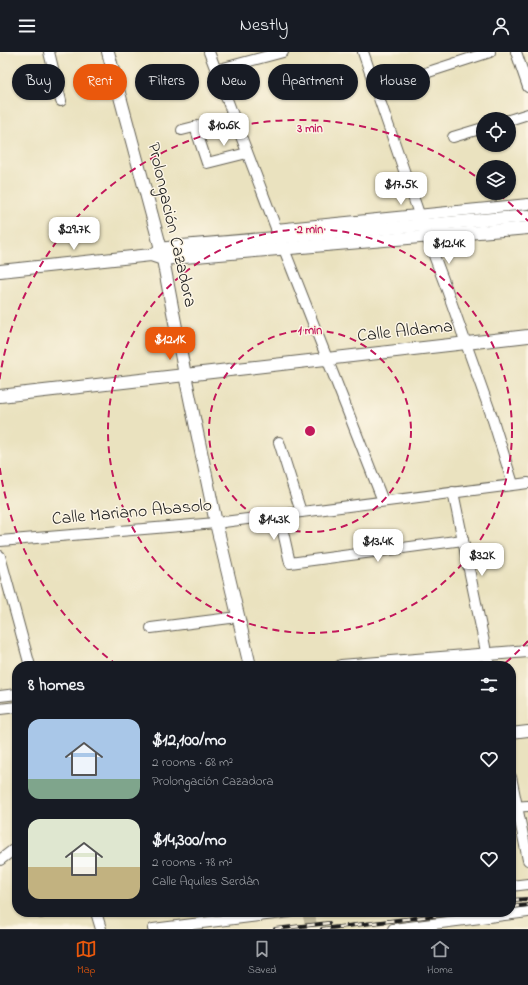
<!DOCTYPE html>
<html lang="en">
<head>
<meta charset="utf-8">
<style>
	:root { --surface:#171b24; --page:#242831; --text:#f1f3f6; --muted:#9ea1a6; --line:#363941; --accent:#ea580c }
	body { margin:0; font-family:"Indie Flower",sans-serif; background:var(--page); color:var(--text); height:100vh; display:flex; flex-direction:column; font-size:15px; white-space:nowrap }
	* { box-sizing:border-box; margin:0 }
	p { font-size:13px; color:var(--muted) }
	.icon { flex:none; width:22px; height:22px; fill:none; stroke:currentColor; stroke-width:2; stroke-linecap:round; stroke-linejoin:round }
	.map { position:relative; flex:1; overflow:hidden }
	.sheet { position:absolute; left:12px; top:609px; width:504px; height:256px; display:flex; flex-direction:column; background:var(--surface); border-radius:16px; box-shadow:0 1px 3px #0004 }
	.sheet>* { flex:none }
	.guide { position:absolute; left:12px; top:12px; width:504px; height:36px; display:flex; gap:8px }
	.buttons { position:absolute; left:476px; top:60px; display:grid; gap:8px }
	.buttons a { display:grid; place-items:center; width:40px; height:40px; border-radius:50%; background:var(--surface); box-shadow:0 1px 3px #0004; font-size:20px }
	.price { position:absolute; translate:-50% -34px; padding:0 9px; border-radius:8px; background:#fff; color:#222; font-size:13px; line-height:26px; filter:drop-shadow(0 1px 2px #0008) }
	.price::after { content:''; position:absolute; left:50%; top:24px; width:12px; height:9px; margin-left:-6px; background:inherit; clip-path:polygon(0 0,100% 0,50% 100%) }
	.price.on { background:var(--accent); color:#fff }
	ul { padding:0; list-style:none }
	li { display:flex; align-items:center; gap:12px; height:100px; padding:0 16px }
	li span { display:grid; place-items:center; flex:none; width:112px; height:80px; border-radius:12px; color:#555 }
	li>.icon { margin-inline-start:auto }
	span .icon { width:48px; height:48px; fill:#fffc; stroke-width:1 }
	li b { font-size:17px }
	h2 { display:flex; justify-content:space-between; align-items:center; height:48px; padding:0 16px; font-size:17px }
	.tag { padding:0 14px; border-radius:18px; background:var(--surface); box-shadow:0 1px 3px #0004; font-size:14px; line-height:36px }
	.tag.on { background:var(--accent); color:#fff }
	header { display:flex; justify-content:space-between; align-items:center; height:52px; padding:0 16px; background:var(--surface); font-size:18px; font-weight:600 }
	.tab-bar { display:flex; justify-content:space-around; align-items:center; height:56px; border-top:1px solid var(--line); background:var(--surface); font-size:11px; color:var(--muted) }
	.tab-bar a { display:grid; justify-items:center; gap:2px }
	.tab-bar .on { color:var(--accent) }
	.map>svg:first-child { display:block }
	.lines { fill:none; stroke-linecap:round; stroke-linejoin:round }
	.tertiary-tunnel { stroke:#c1ba9e; stroke-width:12; stroke-dasharray:12 6; stroke-linecap:butt }
	.minor-casing { stroke:#646155; stroke-width:12 }
	.tertiary-casing { stroke:#646155; stroke-width:14 }
	.minor { stroke:#fff; stroke-width:10 }
	.tertiary { stroke:#fff; stroke-width:12 }
	.rail-casing { stroke:#1c1c1c; stroke-width:4 }
	.rail { stroke:#fcf5e5; stroke-width:2.5; stroke-dasharray:8; stroke-linecap:butt }
	.ring { fill:none; stroke:#c2185b; stroke-width:2; stroke-dasharray:7 5 }
	.labels { text-anchor:middle; dominant-baseline:central; stroke-width:3; stroke-linejoin:round; paint-order:stroke }
	.street-label { font-size:18px; fill:#1c1c1c; stroke:#fcf5e5 }
	.centre { fill:#c2185b; stroke:#fcf5e5; stroke-width:2 }
	.ring-label { font-size:12px; text-anchor:middle; font-weight:bold; fill:#c2185b; stroke:#fcf5e5; stroke-width:3; stroke-linejoin:round; paint-order:stroke }
</style>
</head>
<body>
<header><svg class="icon" aria-label="menu" viewBox="0 0 24 24"><path d="M4 6h16M4 12h16M4 18h16"/></svg>Nestly<svg class="icon" aria-label="person" viewBox="0 0 24 24"><circle cx="12" cy="8" r="4"/><path d="M4 21q1-7 8-7t8 7"/></svg></header>
<div class="map">
<svg width="528" height="877" viewBox="0 0 528 877">
	<rect width="100%" height="100%" fill="#fcf5e5"/>
	<filter id="ink" filterUnits="userSpaceOnUse"><feTurbulence type="fractalNoise" baseFrequency=".025" numOctaves="2"/><feDisplacementMap in="SourceGraphic" scale="8" xChannelSelector="R" yChannelSelector="G"/><feConvolveMatrix kernelMatrix="1 2 1 2 8 2 1 2 1" color-interpolation-filters="sRGB"/></filter>
	<filter id="wash" filterUnits="userSpaceOnUse"><feTurbulence type="fractalNoise" baseFrequency=".012" numOctaves="4" result="noise"/><feDisplacementMap in="SourceGraphic" scale="16" xChannelSelector="R" yChannelSelector="G"/><feGaussianBlur stdDeviation="0.9" result="paint"/><feColorMatrix in="noise" values="0 0 0 0 0 0 0 0 0 0 0 0 0 0 0 0 0 1.4 0 .05"/><feComposite in="paint" operator="in"/></filter>
	<g filter="url(#wash)">
		<rect width="100%" height="100%" fill="#eae2bf"/>
	</g>
	<g filter="url(#ink)">
		<g class="lines">
			<polyline class="tertiary-tunnel" points="308,860 312,877"/>
			<defs>
				<g id="minor">
					<polyline points="49,0 61,49"/>
					<polyline points="209,0 284,197 383,449"/>
					<polyline points="363,0 427,185 447,238 491,362 513,432"/>
					<polyline points="516,0 528,35"/>
					<polyline points="216,18 283,0"/>
					<polyline points="376,37 490,0"/>
					<polyline points="509,68 528,62"/>
					<polyline points="195,75 207,111 247,101"/>
					<polyline points="182,78 234,65"/>
					<polyline points="453,85 483,76"/>
					<polyline points="276,177 528,152"/>
					<polyline points="279,390 301,460"/>
					<polyline points="453,440 489,614"/>
					<polyline points="279,462 290,511 463,488"/>
					<polyline points="0,489 216,471 528,431"/>
					<polyline points="0,504 30,614"/>
					<polyline points="151,576 238,565"/>
					<polyline points="0,644 17,642"/>
					<polyline points="0,657 17,655"/>
					<polyline points="511,681 528,679"/>
					<polyline points="511,725 528,808"/>
					<polyline points="511,755 528,754"/>
					<polyline points="0,808 17,795"/>
					<polyline points="511,834 528,832"/>
					<polyline points="41,860 41,861"/>
					<polyline points="96,860 101,877"/>
					<polyline points="153,877 290,860"/>
					<polyline points="393,877 528,860"/>
				</g>
				<g id="tertiary">
					<polyline points="108,0 161,197 185,323 216,471 250,614"/>
					<polyline points="154,202 161,197 182,194 528,164"/>
					<polyline points="0,219 151,203 163,207 184,205 528,176"/>
					<polyline points="0,344 528,284"/>
					<polyline points="341,614 528,599"/>
				</g>
			</defs>
			<use href="#minor" class="minor-casing"/>
			<use href="#tertiary" class="tertiary-casing"/>
			<use href="#minor" class="minor"/>
			<use href="#tertiary" class="tertiary"/>
			<defs>
				<g id="rail">
					<polyline points="511,848 528,847"/>
					<polyline points="511,855 528,853"/>
					<polyline points="275,877 329,871"/>
					<polyline points="322,877 465,860"/>
				</g>
			</defs>
			<use href="#rail" class="rail-casing"/>
			<use href="#rail" class="rail"/>
		</g>
	</g>
	<g class="ring">
		<circle cx="310" cy="379" r="101"/>
		<circle cx="310" cy="379" r="202"/>
		<path d="M528 589A303 303 0 0 1 503 613M117 613A303 303 0 0 1 482 129M499 142A303 303 0 0 1 528 169"/>
	</g>
	<g class="labels">
		<g class="street-label">
			<text transform="translate(171 173) rotate(77)">Prolongación Cazadora</text>
			<text transform="translate(405 280) rotate(-6)">Calle Aldama</text>
			<text transform="translate(132 461) rotate(-5)">Calle Mariano Abasolo</text>
		</g>
	</g>
	<circle cx="310" cy="379" r="6" class="centre"/>
	<g class="ring-label">
		<text x="310" y="80">3 min</text>
		<text x="310" y="181">2 min</text>
		<text x="310" y="282">1 min</text>
	</g>
</svg>
<div class="buttons">
<a><svg class="icon" aria-label="locate" viewBox="0 0 24 24"><circle cx="12" cy="12" r="6"/><path d="M12 2v4M12 18v4M2 12h4M18 12h4"/></svg></a>
<a><svg class="icon" aria-label="layers" viewBox="0 0 24 24"><path d="M12 4l9 5-9 5-9-5zM3 14l9 5 9-5"/></svg></a>
</div>
<b class="price" style="left:224px;top:95px">$10.6K</b>
<b class="price" style="left:401px;top:154px">$17.5K</b>
<b class="price" style="left:74px;top:199px">$29.7K</b>
<b class="price" style="left:449px;top:213px">$12.4K</b>
<b class="price on" style="left:170px;top:309px">$12.1K</b>
<b class="price" style="left:274px;top:489px">$14.3K</b>
<b class="price" style="left:378px;top:511px">$13.4K</b>
<b class="price" style="left:482px;top:525px">$32K</b>
<div class="guide">
<a class="tag">Buy</a>
<a class="tag on">Rent</a>
<a class="tag">Filters</a>
<a class="tag">New</a>
<a class="tag">Apartment</a>
<a class="tag">House</a>
</div>
<section class="sheet">
<h2>8 homes<svg class="icon" aria-label="filters" viewBox="0 0 24 24"><path d="M4 7h16M4 17h16"/><circle cx="9" cy="7" r="2"/><circle cx="15" cy="17" r="2"/></svg></h2>
<ul>
<li><span style="background:linear-gradient(#a9c7e8 75%,#7fa58c 0)"><svg class="icon" aria-label="home" viewBox="0 0 24 24"><path d="M3 11l9-7 9 7M6 9v11h12V9"/></svg></span><div><b>$12,100/mo</b><p>2 rooms · 68 m²</p><p>Prolongación Cazadora</p></div><svg class="icon" aria-label="heart" viewBox="0 0 24 24"><path d="M12 20l-8-8c-3-5 5-10 8-4 3-6 11-1 8 4z"/></svg></li>
<li><span style="background:linear-gradient(#dfe7d0 60%,#c2b280 0)"><svg class="icon" aria-label="home" viewBox="0 0 24 24"><path d="M3 11l9-7 9 7M6 9v11h12V9"/></svg></span><div><b>$14,300/mo</b><p>2 rooms · 78 m²</p><p>Calle Aquiles Serdán</p></div><svg class="icon" aria-label="heart" viewBox="0 0 24 24"><path d="M12 20l-8-8c-3-5 5-10 8-4 3-6 11-1 8 4z"/></svg></li>
</ul>
</section>
</div>
<nav class="tab-bar">
<a class="on"><svg class="icon" aria-label="map" viewBox="0 0 24 24"><path d="M3 6l6-2 6 2 6-2v14l-6 2-6-2-6 2zM9 4v14M15 6v14"/></svg>Map</a>
<a><svg class="icon" aria-label="saved" viewBox="0 0 24 24"><path d="M7 4h10v16l-5-4-5 4z"/></svg>Saved</a>
<a><svg class="icon" aria-label="home" viewBox="0 0 24 24"><path d="M3 11l9-7 9 7M6 9v11h12V9"/></svg>Home</a>
</nav>
</body>
</html>
